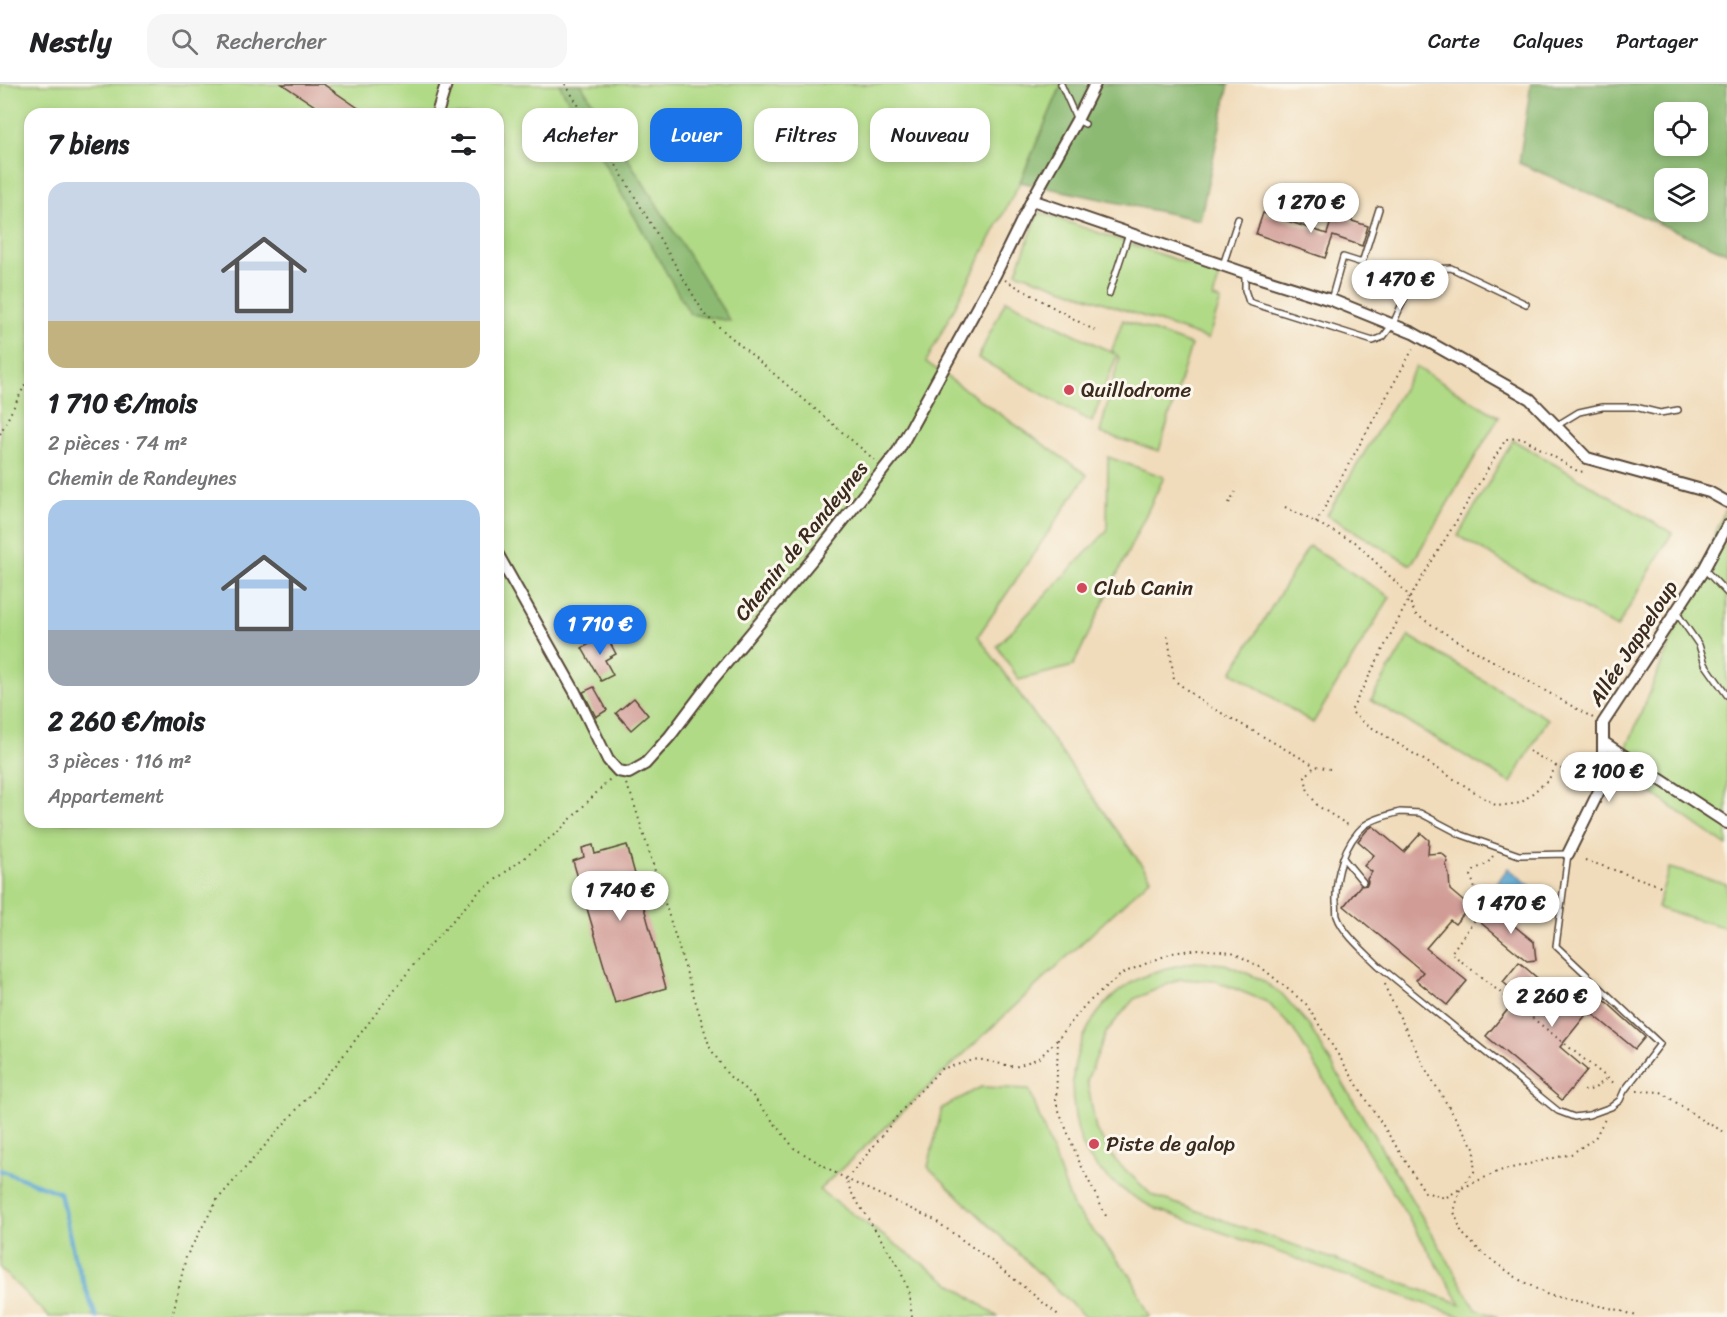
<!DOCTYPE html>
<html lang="fr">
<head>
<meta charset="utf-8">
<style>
	:root { --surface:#fff; --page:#f6f6f6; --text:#202124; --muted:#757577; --line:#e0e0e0; --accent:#1a73e8 }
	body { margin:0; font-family:Sriracha,sans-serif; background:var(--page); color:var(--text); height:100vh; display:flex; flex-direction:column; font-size:22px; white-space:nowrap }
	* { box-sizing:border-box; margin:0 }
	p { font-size:20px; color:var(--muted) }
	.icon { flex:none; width:33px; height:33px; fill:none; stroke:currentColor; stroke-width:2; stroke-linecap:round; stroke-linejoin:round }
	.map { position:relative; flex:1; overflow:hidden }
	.drawer { position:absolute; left:24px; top:24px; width:480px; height:720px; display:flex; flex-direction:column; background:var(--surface); border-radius:18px; box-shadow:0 3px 9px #0003 }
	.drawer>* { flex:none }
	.top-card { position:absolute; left:522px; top:24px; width:570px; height:54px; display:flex; gap:12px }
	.fabs { position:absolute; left:1654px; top:18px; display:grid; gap:12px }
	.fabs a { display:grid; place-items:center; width:54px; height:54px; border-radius:12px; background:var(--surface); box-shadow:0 3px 9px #0003; font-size:30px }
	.price { position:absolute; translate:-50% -51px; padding:0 14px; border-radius:21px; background:#fff; color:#222; font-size:20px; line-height:39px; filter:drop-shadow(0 2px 3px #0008) }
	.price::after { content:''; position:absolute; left:50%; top:36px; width:18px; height:14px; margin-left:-9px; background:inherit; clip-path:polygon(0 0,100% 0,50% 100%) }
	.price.selected { background:var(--accent); color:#fff }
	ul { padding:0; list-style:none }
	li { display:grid; align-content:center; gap:12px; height:318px; padding:0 24px }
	li span { display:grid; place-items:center; height:186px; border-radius:18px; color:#555 }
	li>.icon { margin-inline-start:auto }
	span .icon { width:108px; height:108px; fill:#fffc; stroke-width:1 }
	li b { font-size:26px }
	h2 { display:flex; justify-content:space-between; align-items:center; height:72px; padding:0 24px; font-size:26px }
	.pill { padding:0 21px; border-radius:18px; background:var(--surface); box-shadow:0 3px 9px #0003; font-size:21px; line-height:54px }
	.pill.selected { background:var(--accent); color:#fff }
	header { display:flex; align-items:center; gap:36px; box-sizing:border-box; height:84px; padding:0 30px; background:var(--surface); border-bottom:2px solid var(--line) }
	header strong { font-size:28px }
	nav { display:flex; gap:33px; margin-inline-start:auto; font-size:21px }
	.search { width:420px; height:54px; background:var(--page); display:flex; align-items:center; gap:15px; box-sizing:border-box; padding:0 21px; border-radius:18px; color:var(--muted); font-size:22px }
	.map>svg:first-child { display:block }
	.green { fill:#b0da86; stroke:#768252; stroke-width:1.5; fill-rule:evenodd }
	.forest { fill:#8cba73; stroke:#647248; stroke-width:1.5; fill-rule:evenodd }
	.water { fill:#57a4d0; stroke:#496777; stroke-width:1.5 }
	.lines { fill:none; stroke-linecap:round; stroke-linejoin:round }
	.stream { stroke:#57a4d0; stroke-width:4.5 }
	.building { fill:#d19c96 }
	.lane-casing { stroke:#564535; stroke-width:8 }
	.street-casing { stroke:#564535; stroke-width:14 }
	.path { stroke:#564535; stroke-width:2; stroke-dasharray:1.5 4.5; stroke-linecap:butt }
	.lane { stroke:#fff; stroke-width:5 }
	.street { stroke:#fff; stroke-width:10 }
	.poi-dot { fill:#d1495b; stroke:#fbf7ec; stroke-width:2 }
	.labels { text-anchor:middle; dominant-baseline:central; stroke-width:6; stroke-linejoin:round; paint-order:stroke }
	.poi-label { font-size:21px; fill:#3b2a1e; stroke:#fbf7ec; text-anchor:start }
	.street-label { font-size:21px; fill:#3b2a1e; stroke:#fbf7ec }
</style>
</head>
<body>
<header>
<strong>Nestly</strong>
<div class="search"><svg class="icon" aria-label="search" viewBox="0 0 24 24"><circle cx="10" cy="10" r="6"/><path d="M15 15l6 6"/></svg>Rechercher</div>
<nav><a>Carte</a><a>Calques</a><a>Partager</a></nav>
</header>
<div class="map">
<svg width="1727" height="1233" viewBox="0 0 1727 1233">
	<rect width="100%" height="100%" fill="#fbf7ec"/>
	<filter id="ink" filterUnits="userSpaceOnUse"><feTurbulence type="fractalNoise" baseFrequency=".0167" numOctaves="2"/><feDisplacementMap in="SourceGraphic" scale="12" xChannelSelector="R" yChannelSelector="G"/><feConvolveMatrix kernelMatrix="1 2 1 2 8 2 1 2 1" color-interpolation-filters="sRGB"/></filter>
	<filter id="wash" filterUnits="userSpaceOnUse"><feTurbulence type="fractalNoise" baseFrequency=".008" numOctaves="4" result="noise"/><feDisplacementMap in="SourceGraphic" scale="24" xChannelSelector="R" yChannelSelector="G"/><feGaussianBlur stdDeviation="1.35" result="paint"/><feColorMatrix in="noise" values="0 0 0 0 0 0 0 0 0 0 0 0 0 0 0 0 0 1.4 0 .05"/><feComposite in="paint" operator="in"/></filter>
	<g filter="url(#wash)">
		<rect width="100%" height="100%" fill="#f0dbba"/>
		<g class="green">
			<path d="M0 0H1062L1020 98 926 278 1087 391 978 552 1151 794 819 1106 998 1233H49L0 1184ZM30 30H498V738H30Z"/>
			<polygon points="1039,128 1220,191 1213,214 1221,216 1208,255 1016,188"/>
			<polygon points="1006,216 1115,270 1112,266 1123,236 1191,261 1159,367 1100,349 1119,274 1117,271 1092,338 978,274"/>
			<polygon points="1416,283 1499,333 1411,481 1327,431"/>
			<polygon points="1513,356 1672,449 1617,544 1458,452"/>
			<polygon points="1108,373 1164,393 1073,582 1019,596 997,562 1107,447"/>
			<polygon points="1727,421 1727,762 1618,685"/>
			<polygon points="1309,462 1390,513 1313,639 1232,588"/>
			<polygon points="1409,552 1548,635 1511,699 1371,616"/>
			<polygon points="1669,784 1727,800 1727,844 1657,824"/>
			<path d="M1196 878 1225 880 1258 894 1282 910 1308 940 1450 1180 1475 1225 1498 1233H1462L1156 1125C1131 1112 1108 1098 1091 1076 1080 1062 1076 1041 1074 1024 1066 975 1089 925 1131 899 1151 887 1173 882 1196 878ZM1180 895 1216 897 1267 918 1293 945 1461 1220 1152 1111 1116 1077 1096 1046 1087 996 1107 947 1134 915Z"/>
			<polygon points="981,1003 1029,1005 1073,1123 1131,1192 1150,1233 1085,1233 928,1083 942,1024"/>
		</g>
		<g class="forest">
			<polygon points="559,0 581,0 730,237 690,230"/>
			<polygon points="1062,0 1229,0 1200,136 1020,98"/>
			<path d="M1531 0H1727V169L1519 79ZM1698 28V62H1665V28ZM1698 94V128H1665V94Z"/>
		</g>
		<polygon class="water" points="1508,784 1538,808 1523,827 1493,804"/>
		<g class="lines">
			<polyline class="stream" points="0,1086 60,1109 74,1172 96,1233"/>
		</g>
		<g id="blocks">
			<g class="building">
				<polygon points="282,0 323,0 367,30 327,30"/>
				<polygon points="1263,129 1327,150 1333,131 1368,142 1362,162 1333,152 1325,174 1256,150"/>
				<polygon points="606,551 616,570 605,576 613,591 601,597 582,564"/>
				<polygon points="594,603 607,626 596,633 583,608"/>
				<polygon points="634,614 648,631 631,646 616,629"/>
				<polygon points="1373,742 1404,768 1421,749 1429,756 1428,770 1441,769 1446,773 1448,778 1446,780 1449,791 1450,806 1470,823 1455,840 1450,836 1426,864 1467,897 1447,921 1416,896 1423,888 1344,822 1360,802 1367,801 1368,798 1367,795 1372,788 1364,782 1374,771 1358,757 1368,745"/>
				<polygon points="593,761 595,770 627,761 666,904 615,919 573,777 584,773 582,764"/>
				<polygon points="1494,825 1534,858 1536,876 1527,877 1481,839"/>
				<polygon points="1519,878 1551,906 1554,903 1557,906 1592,905 1645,953 1635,965 1589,927 1560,963 1587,986 1562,1016 1486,952 1519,912 1503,898"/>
			</g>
		</g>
	</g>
	<g filter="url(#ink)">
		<use href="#blocks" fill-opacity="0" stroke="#564535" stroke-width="1.5"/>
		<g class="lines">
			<defs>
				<g id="lane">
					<polyline points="1061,0 1077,36 1085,40"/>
					<polyline points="1223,181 1238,135"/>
					<polyline points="1245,189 1245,206 1249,218 1373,257 1383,253 1393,240 1412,197 1432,185 1451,184 1526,220"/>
					<polyline points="1109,210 1129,149"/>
					<polyline points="1331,216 1343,173 1362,179 1379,125"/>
					<polyline points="1556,342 1579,328 1602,323 1635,323 1660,329 1678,326"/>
					<polyline points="1704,485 1727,509"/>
					<polyline points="1676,528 1699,561 1705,580 1727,611"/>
					<path d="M1400 728 1420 729 1462 751 1519 771 1568 770 1556 862 1660 960 1624 1007 1620 1016 1611 1023 1589 1031 1574 1033 1558 1027 1379 882C1366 869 1343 850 1337 832 1336 828 1337 822 1336 818 1335 792 1344 759 1365 741 1375 734 1389 731 1400 728Z"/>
					<polyline points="1343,774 1363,798"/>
				</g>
				<g id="street">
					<polyline points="437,30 446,0"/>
					<polyline points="1032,116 1245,189 1334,217 1413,249 1530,315 1587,374 1709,408 1727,418"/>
					<polyline points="498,471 575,608 608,676 618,687 629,689 645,680 670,652 713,595 821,465 898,367 996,189 1032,116 1077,36 1095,0"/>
					<polyline points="1603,658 1727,739"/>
					<polyline points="1568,770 1600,705 1603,687 1603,639 1704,485 1727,442"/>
				</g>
			</defs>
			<use href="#lane" class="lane-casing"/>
			<use href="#street" class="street-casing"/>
			<g class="path">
				<polyline points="565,0 613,76 705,231 876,377"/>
				<polyline points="1005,196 1097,248"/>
				<polyline points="0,350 30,291"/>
				<polyline points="1229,419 1235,408"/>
				<polyline points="1285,423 1355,458 1406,508 1415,530 1454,555 1593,634"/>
				<polyline points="1316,439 1414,263"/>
				<polyline points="1168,552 1174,596 1204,619 1315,682"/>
				<polyline points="1529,667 1589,700"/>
				<polyline points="1556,682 1549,695 1521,719 1497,722 1360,636 1351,627 1409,515 1506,355 1523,354 1579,388 1585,387"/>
				<polyline points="1330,685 1315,682 1305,693 1308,708 1318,722 1351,743"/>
				<polyline points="626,700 632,713 710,964 728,991 752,1011 794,1064 846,1095 933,1135 989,1175 1061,1233"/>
				<polyline points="1493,772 1487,780 1475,785 1471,792 1480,821 1476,834 1451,869 1615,1000"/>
				<polyline points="1585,776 1664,803"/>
				<polyline points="1385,900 1387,907 1425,984 1475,1066 1474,1088 1460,1105 1454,1128 1462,1149 1483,1170 1520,1196 1548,1211 1619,1226 1639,1233"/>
				<polyline points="1058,955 1056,1019 1078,1075 1106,1132"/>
				<polyline points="1584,1007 1594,1005 1607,994"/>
				<polyline points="1637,1007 1661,1008 1703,1037 1727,1049"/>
				<polyline points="172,1233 186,1173 217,1116 336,981 422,870 477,810 559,747 610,695"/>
				<polyline points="912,1233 909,1210 900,1185 851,1108 846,1095 861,1078 902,1026 941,985 978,975 1015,983 1039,974 1058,955 1085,921 1123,889 1172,869 1198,865 1232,868 1262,884 1306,920 1425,1108 1445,1114 1460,1105 1499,1087 1571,1070 1595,1054 1605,1035"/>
			</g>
			<use href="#lane" class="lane"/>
			<use href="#street" class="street"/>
		</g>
	</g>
	<g class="poi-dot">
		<circle cx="1069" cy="306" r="6"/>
		<circle cx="1082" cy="504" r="6"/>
		<circle cx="1094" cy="1060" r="6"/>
	</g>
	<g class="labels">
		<g class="poi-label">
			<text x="1081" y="306">Quillodrome</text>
			<text x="1094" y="504">Club Canin</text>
			<text x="1106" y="1060">Piste de galop</text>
		</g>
		<g class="street-label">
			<text transform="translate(801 457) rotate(-51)">Chemin de Randeynes</text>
			<text transform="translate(1633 559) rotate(-57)">Allée Jappeloup</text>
		</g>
	</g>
</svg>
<div class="fabs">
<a><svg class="icon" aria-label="locate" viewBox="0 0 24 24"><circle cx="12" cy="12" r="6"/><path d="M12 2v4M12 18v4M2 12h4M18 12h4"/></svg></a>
<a><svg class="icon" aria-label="layers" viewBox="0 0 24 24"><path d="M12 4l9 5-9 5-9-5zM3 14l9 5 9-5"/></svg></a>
</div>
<b class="price" style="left:1311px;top:150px">1 270 €</b>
<b class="price" style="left:1400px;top:227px">1 470 €</b>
<b class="price selected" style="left:600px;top:572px">1 710 €</b>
<b class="price" style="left:1609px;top:719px">2 100 €</b>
<b class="price" style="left:620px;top:838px">1 740 €</b>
<b class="price" style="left:1511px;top:851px">1 470 €</b>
<b class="price" style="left:1552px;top:944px">2 260 €</b>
<div class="top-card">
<a class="pill">Acheter</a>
<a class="pill selected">Louer</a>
<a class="pill">Filtres</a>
<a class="pill">Nouveau</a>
</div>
<section class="drawer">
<h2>7 biens<svg class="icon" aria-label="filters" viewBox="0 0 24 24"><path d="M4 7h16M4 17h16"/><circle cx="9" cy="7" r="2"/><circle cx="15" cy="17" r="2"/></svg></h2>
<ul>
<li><span style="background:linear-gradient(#c9d6e8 75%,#c2b280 0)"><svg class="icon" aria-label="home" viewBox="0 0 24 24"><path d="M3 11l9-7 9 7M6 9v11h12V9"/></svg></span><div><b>1 710 €/mois</b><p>2 pièces · 74 m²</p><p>Chemin de Randeynes</p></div></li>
<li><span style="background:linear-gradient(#a9c7e8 70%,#9aa5b1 0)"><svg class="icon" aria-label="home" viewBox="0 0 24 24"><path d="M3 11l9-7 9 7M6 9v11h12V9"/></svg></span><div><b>2 260 €/mois</b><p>3 pièces · 116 m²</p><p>Appartement</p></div></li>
</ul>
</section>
</div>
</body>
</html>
